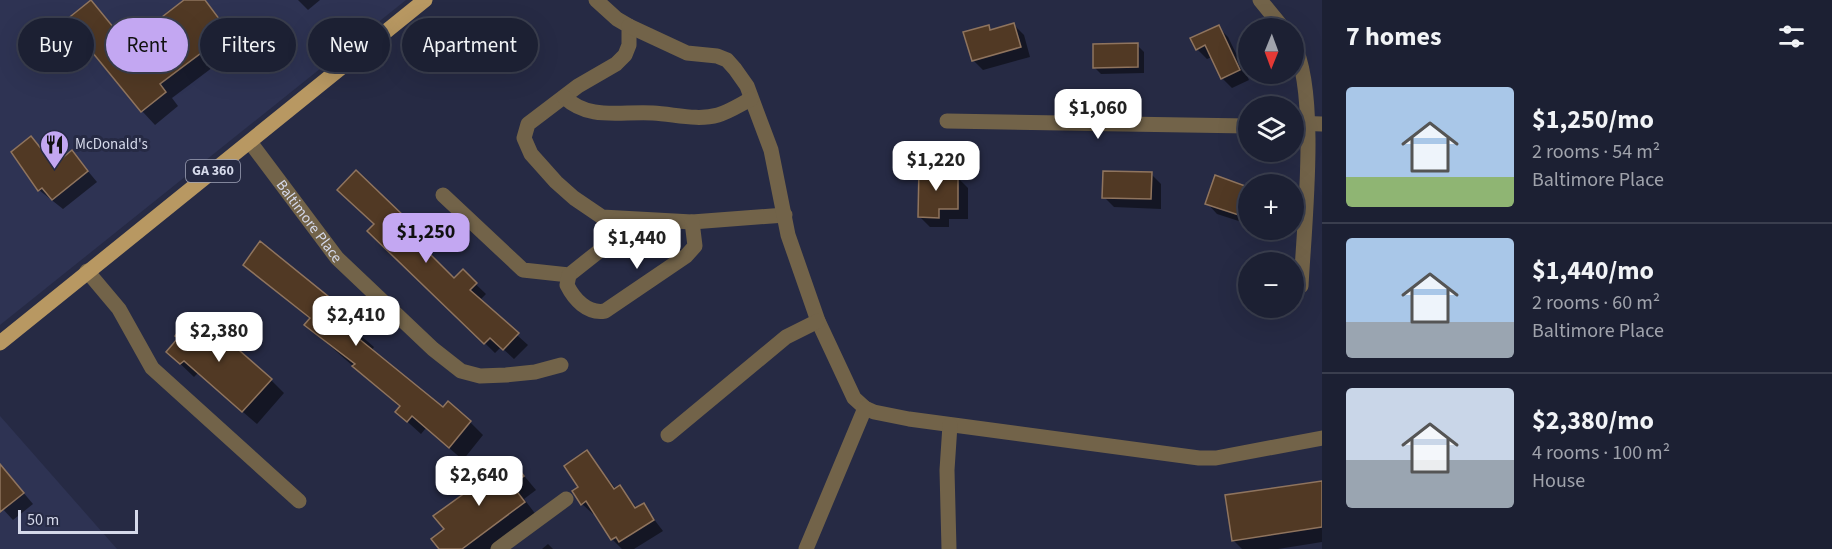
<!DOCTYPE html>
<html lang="en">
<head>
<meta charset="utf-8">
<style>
	:root { --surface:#1c2033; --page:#25283b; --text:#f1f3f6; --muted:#a0a3ac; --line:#3a3e4e; --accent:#c3a7f2 }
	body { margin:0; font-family:"Source Sans 3",sans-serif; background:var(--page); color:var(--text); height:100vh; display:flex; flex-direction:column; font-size:22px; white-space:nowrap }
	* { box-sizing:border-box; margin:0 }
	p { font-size:20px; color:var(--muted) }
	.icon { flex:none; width:33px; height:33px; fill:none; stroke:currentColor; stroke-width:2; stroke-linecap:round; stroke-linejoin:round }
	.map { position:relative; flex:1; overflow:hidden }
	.sheet { display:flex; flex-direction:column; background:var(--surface); width:510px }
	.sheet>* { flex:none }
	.hud { position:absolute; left:18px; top:18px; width:570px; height:54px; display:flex; gap:12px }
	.needle { width:39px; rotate:181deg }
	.buttons { position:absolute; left:1238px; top:18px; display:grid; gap:12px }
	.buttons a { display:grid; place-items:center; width:66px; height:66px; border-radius:50%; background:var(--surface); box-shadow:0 6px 24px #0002,0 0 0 2px var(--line); font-size:30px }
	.scale { position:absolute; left:18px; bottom:15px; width:120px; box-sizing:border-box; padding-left:6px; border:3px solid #d5d9ea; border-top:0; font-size:16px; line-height:21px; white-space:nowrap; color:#d5d9ea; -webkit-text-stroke:4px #262a44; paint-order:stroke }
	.price { position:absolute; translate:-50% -51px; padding:0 14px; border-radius:12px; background:#fff; color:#222; font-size:20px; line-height:39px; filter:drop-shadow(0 2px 3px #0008) }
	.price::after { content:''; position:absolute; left:50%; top:36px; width:18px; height:14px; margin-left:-9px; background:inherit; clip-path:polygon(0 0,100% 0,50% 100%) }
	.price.active { background:var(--accent); color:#111 }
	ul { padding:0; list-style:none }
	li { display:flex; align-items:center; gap:18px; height:150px; padding:0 24px }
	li+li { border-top:2px solid var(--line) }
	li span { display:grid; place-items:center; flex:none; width:168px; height:120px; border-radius:6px; color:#555 }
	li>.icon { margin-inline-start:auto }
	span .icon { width:72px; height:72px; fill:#fffc; stroke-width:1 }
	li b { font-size:26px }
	h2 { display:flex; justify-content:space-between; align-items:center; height:72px; padding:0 24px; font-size:26px }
	.pill { padding:0 21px; border-radius:27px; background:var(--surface); box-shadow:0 6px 24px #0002,0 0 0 2px var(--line); font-size:21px; line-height:54px }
	.pill.active { background:var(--accent); color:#111 }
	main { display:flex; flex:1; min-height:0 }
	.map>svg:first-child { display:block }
	.built { fill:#2e3353 }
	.shadow { fill:#0007 }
	.building { fill:#513924; stroke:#8f745e; stroke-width:1.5 }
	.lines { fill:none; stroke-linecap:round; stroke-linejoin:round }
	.minor { stroke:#726349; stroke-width:15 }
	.primary { stroke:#b89862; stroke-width:15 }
	.labels { text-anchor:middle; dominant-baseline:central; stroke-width:6; stroke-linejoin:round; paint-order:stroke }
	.shield { fill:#262a44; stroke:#a0a4b8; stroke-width:1.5 }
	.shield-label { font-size:14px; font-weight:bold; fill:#d5d9ea }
	.poi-label { font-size:15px; fill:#d5d9ea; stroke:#262a44; text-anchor:start }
	.street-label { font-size:15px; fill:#d5d9ea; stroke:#262a44 }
</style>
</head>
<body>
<main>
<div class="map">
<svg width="1322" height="549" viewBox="0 0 1322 549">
	<rect width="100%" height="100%" fill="#262a44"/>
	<g class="built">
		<polygon points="0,0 406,0 0,325"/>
		<polygon points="0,416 117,549 0,549"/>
	</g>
	<g class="shadow">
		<polygon points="187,0 205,0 241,46 172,98 178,106 155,125 142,111 91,2 128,45"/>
		<polygon points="298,0 320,0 308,10"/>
		<polygon points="1014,25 1024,35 1030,57 983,70 973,60 988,27 992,31"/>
		<polygon points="1218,27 1228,37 1249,80 1232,88 1222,78 1212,57 1207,59 1197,49"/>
		<polygon points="1137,45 1144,52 1144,73 1101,74 1094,67"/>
		<polygon points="41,148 55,166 72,152 97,182 63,209 39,190"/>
		<polygon points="936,169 941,173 958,178 968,188 968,219 949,219 949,227 930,227 920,217"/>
		<polygon points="1151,174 1161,184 1161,209 1114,207 1104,197"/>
		<polygon points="1265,174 1281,180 1286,184 1262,184"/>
		<polygon points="1248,188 1248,224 1217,214 1207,203"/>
		<polygon points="406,220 416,230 410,236 454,280 463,272 486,294 479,301 528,345 514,359 501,347 495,353 380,241"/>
		<polygon points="260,243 328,298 342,311 338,316 374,347 372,350 444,409 470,422 483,435 463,460 426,428 421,434 411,425 397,412 401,408 306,325 311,320 245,264"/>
		<polygon points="168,352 271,380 284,393 257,424 198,373 194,377"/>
		<polygon points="587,452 616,489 620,487 637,508 643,505 663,531 634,549 622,549 612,539 595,512 593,514 582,504 580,487"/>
		<polygon points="510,459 536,490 524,499 537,516 493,549 440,549 446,529 475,487"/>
		<polygon points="0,465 33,504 13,520 0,506"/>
		<polygon points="1322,482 1322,542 1278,549 1242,549 1233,540"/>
		<polygon points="548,544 553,549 542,549"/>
	</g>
	<g class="building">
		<polygon points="91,0 127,44 184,0 205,0 229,32 160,84 166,92 141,112 66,20"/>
		<polygon points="1014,23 1021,47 972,61 963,32 989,25 990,30"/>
		<polygon points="1219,25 1240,70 1221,79 1205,45 1196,50 1190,38"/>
		<polygon points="1138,43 1138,67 1093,68 1093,44"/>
		<polygon points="31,136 54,165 72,150 88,171 52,200 42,188 38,191 11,152"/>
		<polygon points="919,167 936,167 936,172 948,172 948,176 958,176 958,209 939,209 939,218 918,217"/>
		<polygon points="356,170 407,219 401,225 454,278 463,269 477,283 470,290 519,333 503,350 490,338 484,344 367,231 374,224 337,190"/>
		<polygon points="1103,171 1152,172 1151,199 1102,198"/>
		<polygon points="1215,175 1248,187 1248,218 1205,204"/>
		<polygon points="260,241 329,297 325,303 362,333 358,338 443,407 448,401 471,421 449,448 412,416 407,422 395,412 400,406 352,366 355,364 304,325 310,318 243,265"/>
		<polygon points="199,315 272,379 242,412 184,361 180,364 166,352 178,338 175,336 183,325 187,329"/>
		<polygon points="587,450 614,489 620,485 635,508 644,503 654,520 619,542 616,537 611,540 586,501 581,505 572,491 578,487 564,466"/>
		<polygon points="510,457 524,476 512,485 525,502 462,549 439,549 431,539 444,529 433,516 473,487 469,482 483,471 486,476"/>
		<polygon points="0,464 24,493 0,512"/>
		<polygon points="1322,481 1322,527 1232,541 1225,495"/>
	</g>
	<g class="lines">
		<g class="minor">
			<polyline points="596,0 617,19 629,26 629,45 625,55 616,64 578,86 528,124 524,138 531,154 556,182 574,198 602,217 692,222 785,215"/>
			<polyline points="1260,0 1283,28"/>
			<polyline points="629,26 687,53 717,56 727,60 735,69 747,86 771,150 788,235 818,321 854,398 865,408 874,412 909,419 1199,458 1216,458 1322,438"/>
			<path d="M1293 43C1319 91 1304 227 1301 286"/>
			<path d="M564 97C590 121 620 111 653 113 674 114 697 121 718 115 729 112 741 104 751 99"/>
			<polyline points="947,121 1248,126"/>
			<polyline points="1293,123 1322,124"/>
			<path id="s1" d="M250 142 337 258 433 349 461 371 480 376 506 375 535 372 561 365"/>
			<polyline points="443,195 523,270 569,275 603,248 610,239 618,220"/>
			<polyline points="87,271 119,309 152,368 299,501"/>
			<path d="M569 275 567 285C574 299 587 314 605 311L686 256 695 246 692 222"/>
			<polyline points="668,435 786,337 818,321"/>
			<polyline points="498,549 566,499"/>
			<polyline points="806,549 865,408"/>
			<polyline points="949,549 947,470 950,425"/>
		</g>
		<polyline class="primary" points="0,343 425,0"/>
	</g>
	<defs>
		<symbol id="restaurant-pin" viewBox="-11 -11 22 30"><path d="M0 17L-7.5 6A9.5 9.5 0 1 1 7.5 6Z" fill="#c3a7f2" stroke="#262a44"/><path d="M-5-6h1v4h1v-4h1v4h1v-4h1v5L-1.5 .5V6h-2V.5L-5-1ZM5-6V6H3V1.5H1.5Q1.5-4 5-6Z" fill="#111"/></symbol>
	</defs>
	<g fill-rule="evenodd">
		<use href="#restaurant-pin" x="38" y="128" width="33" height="45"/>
	</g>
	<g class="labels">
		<rect class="shield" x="186" y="160" width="54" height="22" rx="4.5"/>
		<g class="shield-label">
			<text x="213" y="171">GA 360</text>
		</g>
		<g class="poi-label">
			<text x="75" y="144">McDonald's</text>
		</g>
		<g class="street-label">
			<text stroke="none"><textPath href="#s1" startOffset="99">Baltimore Place</textPath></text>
		</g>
	</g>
</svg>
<div class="buttons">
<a><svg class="needle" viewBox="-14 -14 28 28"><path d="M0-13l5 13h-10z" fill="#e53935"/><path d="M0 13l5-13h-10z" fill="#a0a3ac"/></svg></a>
<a><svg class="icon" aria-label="layers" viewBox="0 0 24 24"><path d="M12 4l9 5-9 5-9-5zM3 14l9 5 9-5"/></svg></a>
<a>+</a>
<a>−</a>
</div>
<div class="scale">50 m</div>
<b class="price" style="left:1098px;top:140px">$1,060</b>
<b class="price" style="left:936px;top:192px">$1,220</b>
<b class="price active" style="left:426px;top:264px">$1,250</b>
<b class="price" style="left:637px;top:270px">$1,440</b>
<b class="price" style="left:356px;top:347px">$2,410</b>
<b class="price" style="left:219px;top:363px">$2,380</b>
<b class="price" style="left:479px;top:507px">$2,640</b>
<div class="hud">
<a class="pill">Buy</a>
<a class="pill active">Rent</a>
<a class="pill">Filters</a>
<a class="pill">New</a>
<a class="pill">Apartment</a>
</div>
</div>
<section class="sheet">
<h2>7 homes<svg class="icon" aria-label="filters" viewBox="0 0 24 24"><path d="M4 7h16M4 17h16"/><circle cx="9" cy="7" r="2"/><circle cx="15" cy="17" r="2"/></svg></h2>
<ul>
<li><span style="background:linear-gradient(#a9c7e8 75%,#8fb573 0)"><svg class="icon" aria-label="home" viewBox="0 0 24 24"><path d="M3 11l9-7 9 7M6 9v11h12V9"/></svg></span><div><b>$1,250/mo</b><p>2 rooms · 54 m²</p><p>Baltimore Place</p></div></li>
<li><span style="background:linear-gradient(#a9c7e8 70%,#9aa5b1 0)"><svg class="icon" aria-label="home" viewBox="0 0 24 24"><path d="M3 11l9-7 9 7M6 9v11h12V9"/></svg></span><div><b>$1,440/mo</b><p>2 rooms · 60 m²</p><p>Baltimore Place</p></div></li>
<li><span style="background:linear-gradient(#c9d6e8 60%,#9aa5b1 0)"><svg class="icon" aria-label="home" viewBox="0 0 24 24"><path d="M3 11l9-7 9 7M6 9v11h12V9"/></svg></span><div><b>$2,380/mo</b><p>4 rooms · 100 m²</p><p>House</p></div></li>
</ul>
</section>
</main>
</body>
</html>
